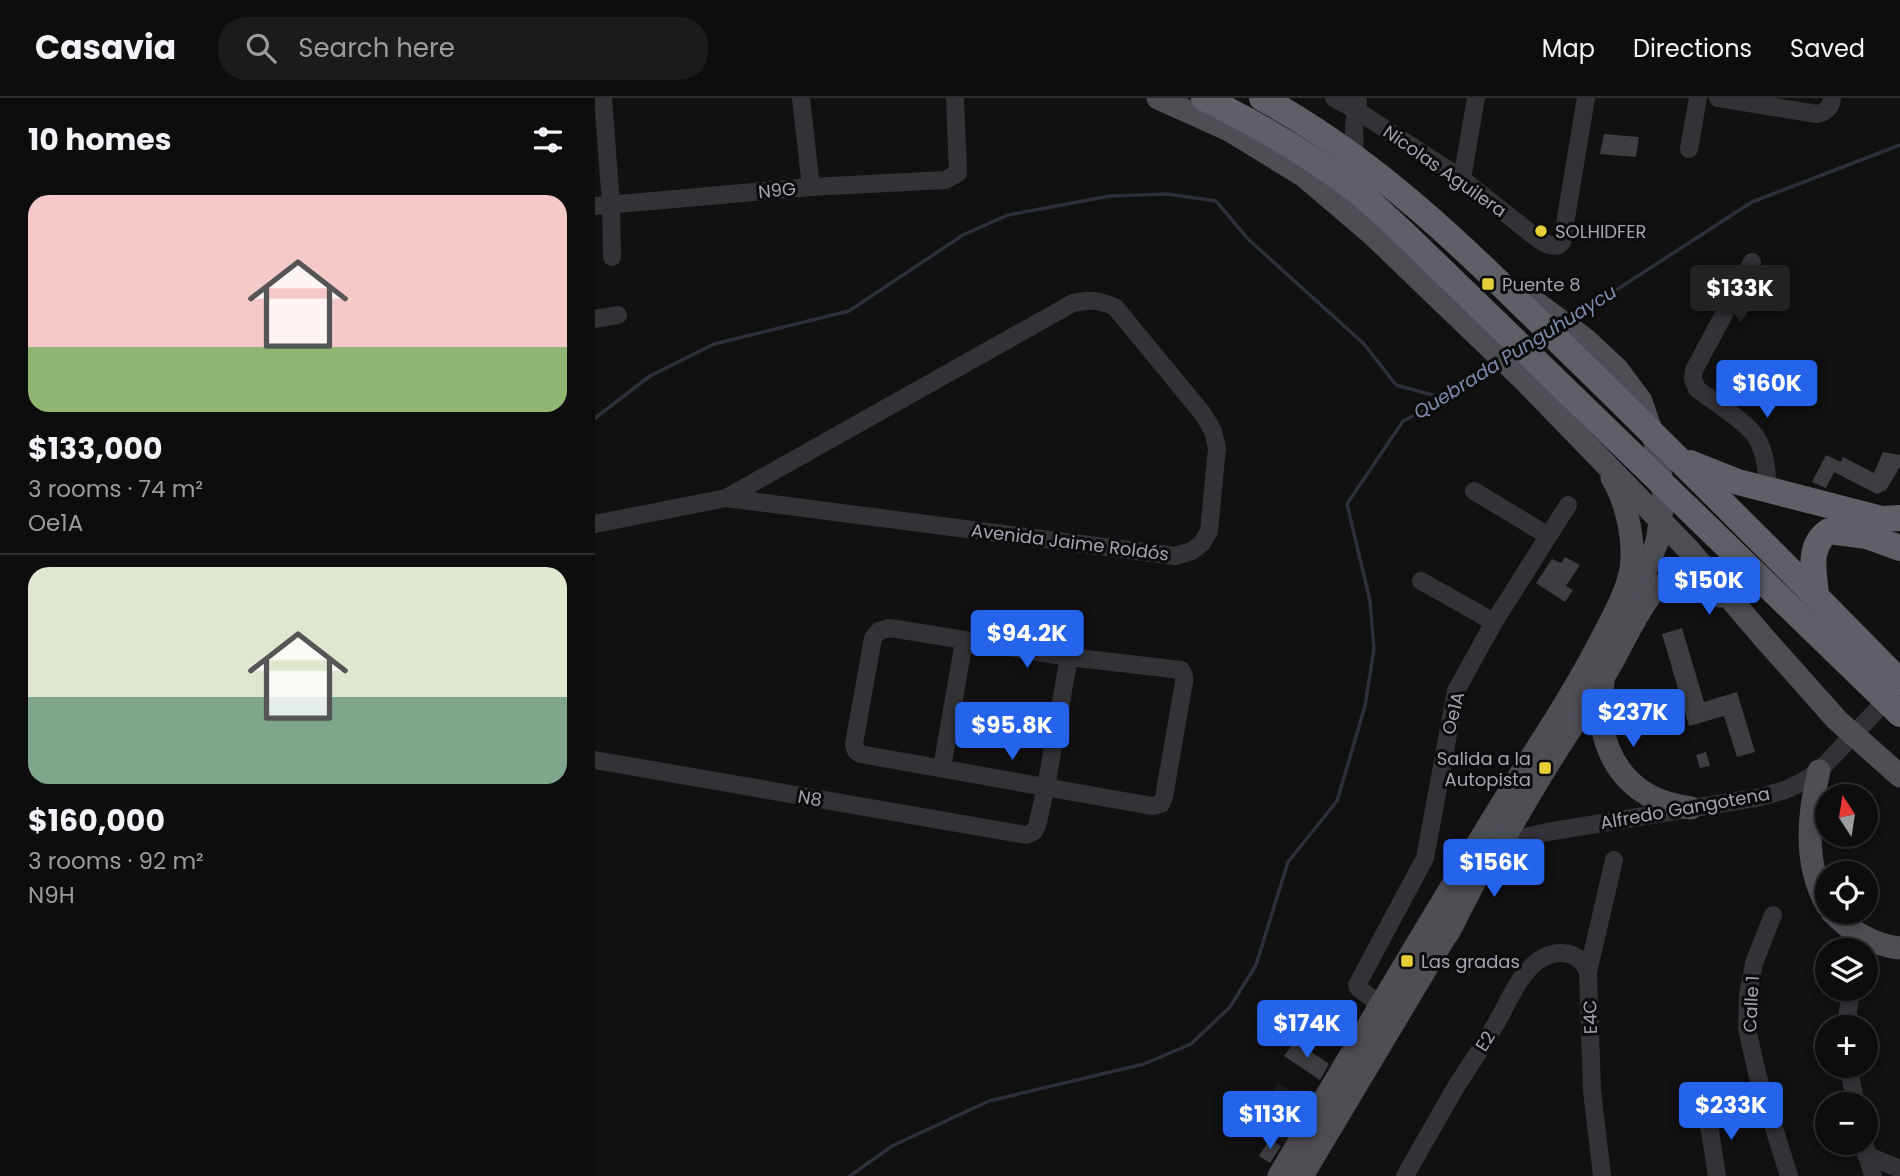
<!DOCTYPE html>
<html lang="en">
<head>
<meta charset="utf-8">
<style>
	:root { --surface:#0d0d0e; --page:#1b1b1c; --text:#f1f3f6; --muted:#9a9c9e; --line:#2d2d2e; --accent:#2563eb }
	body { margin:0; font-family:Poppins,sans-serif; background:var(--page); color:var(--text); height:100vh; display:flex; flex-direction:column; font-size:26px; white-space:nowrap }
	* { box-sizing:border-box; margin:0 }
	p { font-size:23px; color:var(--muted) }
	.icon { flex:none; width:38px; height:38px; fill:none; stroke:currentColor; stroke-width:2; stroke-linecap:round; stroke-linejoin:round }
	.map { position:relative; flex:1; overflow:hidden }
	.drawer { display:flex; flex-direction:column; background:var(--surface); width:595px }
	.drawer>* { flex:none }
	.needle { width:46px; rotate:348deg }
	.fabs { position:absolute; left:1220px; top:686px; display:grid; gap:14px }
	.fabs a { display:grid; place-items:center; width:63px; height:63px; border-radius:50%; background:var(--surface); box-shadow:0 4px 10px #0003,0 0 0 2px var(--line); font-size:35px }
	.price { position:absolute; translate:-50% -60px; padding:0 16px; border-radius:7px; background:var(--accent); color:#fff; font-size:23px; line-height:46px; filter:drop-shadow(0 2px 4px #0008) }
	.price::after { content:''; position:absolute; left:50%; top:42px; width:21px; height:16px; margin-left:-10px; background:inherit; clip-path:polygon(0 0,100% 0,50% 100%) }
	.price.active { background:#222; color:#fff }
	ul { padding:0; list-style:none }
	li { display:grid; align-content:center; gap:14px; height:371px; padding:0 28px }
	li+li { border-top:2px solid var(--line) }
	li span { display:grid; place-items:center; height:217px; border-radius:21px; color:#555 }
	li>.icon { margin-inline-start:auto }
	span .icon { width:126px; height:126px; fill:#fffc; stroke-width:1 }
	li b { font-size:30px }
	h2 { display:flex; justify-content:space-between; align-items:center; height:84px; padding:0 28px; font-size:30px }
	header { display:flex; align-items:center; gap:42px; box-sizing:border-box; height:98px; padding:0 35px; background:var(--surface); border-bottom:2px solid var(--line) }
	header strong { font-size:33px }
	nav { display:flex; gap:38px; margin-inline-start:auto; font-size:24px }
	.search { width:490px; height:63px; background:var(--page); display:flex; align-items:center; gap:18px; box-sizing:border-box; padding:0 24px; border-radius:28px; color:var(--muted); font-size:26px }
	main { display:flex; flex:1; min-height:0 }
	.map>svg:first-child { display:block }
	.built { fill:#1d1d1f }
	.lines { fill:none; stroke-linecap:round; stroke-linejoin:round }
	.stream { stroke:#2b303a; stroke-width:3.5 }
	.building { fill:#3d3e42 }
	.minor { stroke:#323237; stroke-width:18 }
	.major { stroke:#4e4e55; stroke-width:23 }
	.highway { stroke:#5e5f67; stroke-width:26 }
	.poi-dot { fill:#e6cf34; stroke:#0c0c0d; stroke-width:2.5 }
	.labels { text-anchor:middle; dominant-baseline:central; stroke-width:6; stroke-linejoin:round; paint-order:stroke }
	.street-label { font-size:18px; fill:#a3a4b2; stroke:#0c0c0d }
	.poi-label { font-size:18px; fill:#a3a4b2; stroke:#0c0c0d; text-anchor:start }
	.water-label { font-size:19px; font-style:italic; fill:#7b8bac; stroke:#0c0c0d }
</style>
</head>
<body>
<header>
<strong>Casavia</strong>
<div class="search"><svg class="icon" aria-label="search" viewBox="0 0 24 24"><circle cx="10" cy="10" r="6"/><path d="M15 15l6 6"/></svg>Search here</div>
<nav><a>Map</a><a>Directions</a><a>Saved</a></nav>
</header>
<main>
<section class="drawer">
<h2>10 homes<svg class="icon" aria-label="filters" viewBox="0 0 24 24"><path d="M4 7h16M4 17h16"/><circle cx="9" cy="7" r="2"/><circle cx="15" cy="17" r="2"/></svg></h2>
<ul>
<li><span style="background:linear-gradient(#f6c9c9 70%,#8fb573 0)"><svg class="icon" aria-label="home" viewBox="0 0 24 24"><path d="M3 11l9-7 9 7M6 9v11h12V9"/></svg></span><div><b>$133,000</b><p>3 rooms · 74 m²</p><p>Oe1A</p></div></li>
<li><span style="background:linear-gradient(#dfe7d0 60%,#7fa58c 0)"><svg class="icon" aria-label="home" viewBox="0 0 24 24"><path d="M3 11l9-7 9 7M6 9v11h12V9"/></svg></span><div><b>$160,000</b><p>3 rooms · 92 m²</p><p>N9H</p></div></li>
</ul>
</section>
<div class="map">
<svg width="1305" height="1078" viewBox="0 0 1305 1078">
	<rect width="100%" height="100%" fill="#111112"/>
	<polygon class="built" points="683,985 717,1006 692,1047 657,1026"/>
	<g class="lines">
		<g class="stream">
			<polyline points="978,220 1157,104 1305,47"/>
			<polyline points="0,320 55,278 119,246 254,213 368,137 413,117 515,98 572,96 621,103 653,141 769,246 801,287 852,301"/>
			<polyline points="255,1078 297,1048 394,1003 549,966 596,946 635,909 661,867 693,764 742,703 770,608 779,551 775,503 752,406 808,323 852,301 904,268"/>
		</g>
	</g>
	<g class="building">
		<polygon points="1009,36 1044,39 1041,59 1005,56"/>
		<polygon points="1288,354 1305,357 1305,369 1291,392 1282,396 1239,374 1231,390 1217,384 1231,357 1246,364 1248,359 1279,375"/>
		<polygon points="970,459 985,467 971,488 978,492 970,504 941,485 957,461 966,465"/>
		<polygon points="1087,530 1109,604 1142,594 1160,654 1142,659 1129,618 1094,628 1067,536"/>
		<polygon points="1111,654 1115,668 1105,670 1101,657"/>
		<polygon points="700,943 734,966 725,982 689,958"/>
		<polygon points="675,1041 686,1048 675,1065 664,1058"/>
	</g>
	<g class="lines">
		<g class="minor">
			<polyline points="8,0 16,106 17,159"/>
			<polyline points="206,0 216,89"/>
			<path d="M739 0 761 12 867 81 943 141C950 146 956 149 964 147L967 144 991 0"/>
			<path d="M1123 0 1222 16C1231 14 1236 9 1237 0"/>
			<polyline points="1094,51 1103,0"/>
			<polyline points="760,60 759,27 763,4"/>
			<polyline points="867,81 881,0"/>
			<polyline points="0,108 216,89 350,82 363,75 360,0"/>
			<path d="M1157 164 1099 272 1098 281 1102 291C1118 303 1152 324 1161 339 1171 355 1172 375 1173 393"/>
			<polyline points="0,221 23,217"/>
			<polyline points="879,393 952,437"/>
			<path d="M0 426 131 400 478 205C496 201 503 202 520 209L608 316 618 333 622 350 614 433 607 445 597 453 580 458 131 400"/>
			<polyline points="826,483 899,524"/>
			<polygon points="295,530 474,559 586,572 589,578 589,584 569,699 566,706 557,708 265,656 261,653 259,646 278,540 284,533"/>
			<polyline points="0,662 431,737 438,734 442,728 451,689 474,559"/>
			<polyline points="347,670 369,543"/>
			<polyline points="898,747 952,734 1166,699 1190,692 1207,684 1224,673 1299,594"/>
			<polyline points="1178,817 1159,865 1153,898 1152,931 1163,979 1194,1078"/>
			<polyline points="786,907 763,890 762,887 830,760 861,593 899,524 973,407"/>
			<polyline points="1251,929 1256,891"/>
			<polyline points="1253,968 1261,1006"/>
			<polyline points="1111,1021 1115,1033 1122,1078"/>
			<polyline points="1269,1045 1278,1078"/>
			<polyline points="1271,1057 1305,1071"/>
			<path d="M810 1078C827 1048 844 1018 861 989 875 967 889 946 902 924 914 903 923 877 944 862 962 850 985 853 993 874"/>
			<polyline points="1007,1078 997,993 993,874 1019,762"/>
		</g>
		<g class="major">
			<polyline points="563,0 634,32 709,78 777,136 931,284 1093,451 1169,540 1242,622 1305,678"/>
			<polyline points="928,195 990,241 1022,271 1046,303 1060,344 1069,397 1062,444 1041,495"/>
			<path d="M1008 585C999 627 1014 676 1055 698 1068 705 1082 708 1096 710"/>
			<path d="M1224 673C1213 716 1209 767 1232 807"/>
			<path d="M903 751C919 723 935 695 952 668 973 634 995 602 1015 568 1026 549 1047 503 1062 490 1082 474 1108 483 1125 498"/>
			<path d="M1237 814C1256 834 1277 847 1305 850"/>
			<polyline points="853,835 905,735"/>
			<path d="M684 1078C757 955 830 831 905 709 940 652 979 596 1009 536 1018 519 1028 501 1033 483 1043 453 1033 406 1017 380"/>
			<polyline points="707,1078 860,822"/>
		</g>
		<g class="highway">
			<path d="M609 0C660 25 712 55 758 90 778 105 796 124 815 141L1305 616"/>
			<path d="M667 0C793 69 886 167 987 266 1094 371 1200 476 1305 584"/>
			<polyline points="1095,365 1143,384 1287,421 1305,420"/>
			<path d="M1221 497C1219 475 1212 447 1234 433L1272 438 1305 450"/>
		</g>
	</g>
	<g class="poi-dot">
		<circle cx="946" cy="133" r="7"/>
		<rect x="886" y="179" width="14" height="14" rx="3.5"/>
		<rect x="943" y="663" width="14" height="14" rx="3.5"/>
		<rect x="805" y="856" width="14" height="14" rx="3.5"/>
	</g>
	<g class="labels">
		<g class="street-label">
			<text transform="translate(850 73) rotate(35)">Nicolas Aguilera</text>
			<text transform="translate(182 92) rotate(-5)">N9G</text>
			<text transform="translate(475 444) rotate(7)">Avenida Jaime Roldós</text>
			<text transform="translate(858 615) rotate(-76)">Oe1A</text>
			<text transform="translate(215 700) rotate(10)">N8</text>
			<text transform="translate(1090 710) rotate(-10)">Alfredo Gangotena</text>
			<text transform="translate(1156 906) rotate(-87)">Calle 1</text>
			<text transform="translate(995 919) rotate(-92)">E4C</text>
			<text transform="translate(890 943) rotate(-58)">E2</text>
		</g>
		<g class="poi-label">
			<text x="960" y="133">SOLHIDFER</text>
			<text x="907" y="186">Puente 8</text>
			<text x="936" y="660" text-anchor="end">Salida a la<tspan x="936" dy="21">Autopista</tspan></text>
			<text x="826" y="863">Las gradas</text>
		</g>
		<g class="water-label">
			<text transform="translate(920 254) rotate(-32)">Quebrada Punguhuaycu</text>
		</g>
	</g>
</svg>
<div class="fabs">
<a><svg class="needle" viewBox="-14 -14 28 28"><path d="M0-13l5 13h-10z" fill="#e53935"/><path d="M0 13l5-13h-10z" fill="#9a9c9e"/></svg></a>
<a><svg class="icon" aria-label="locate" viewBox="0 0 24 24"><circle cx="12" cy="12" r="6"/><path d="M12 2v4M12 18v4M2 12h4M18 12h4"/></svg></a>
<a><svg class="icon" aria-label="layers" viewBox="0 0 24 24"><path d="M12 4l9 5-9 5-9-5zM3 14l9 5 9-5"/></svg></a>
<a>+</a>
<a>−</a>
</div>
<b class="price active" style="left:1145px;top:227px">$133K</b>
<b class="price" style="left:1172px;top:322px">$160K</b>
<b class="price" style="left:1114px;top:519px">$150K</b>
<b class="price" style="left:432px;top:572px">$94.2K</b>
<b class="price" style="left:1038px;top:651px">$237K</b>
<b class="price" style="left:417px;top:664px">$95.8K</b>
<b class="price" style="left:899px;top:801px">$156K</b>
<b class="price" style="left:712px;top:962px">$174K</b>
<b class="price" style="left:1136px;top:1044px">$233K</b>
<b class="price" style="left:675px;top:1053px">$113K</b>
</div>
</main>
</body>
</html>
